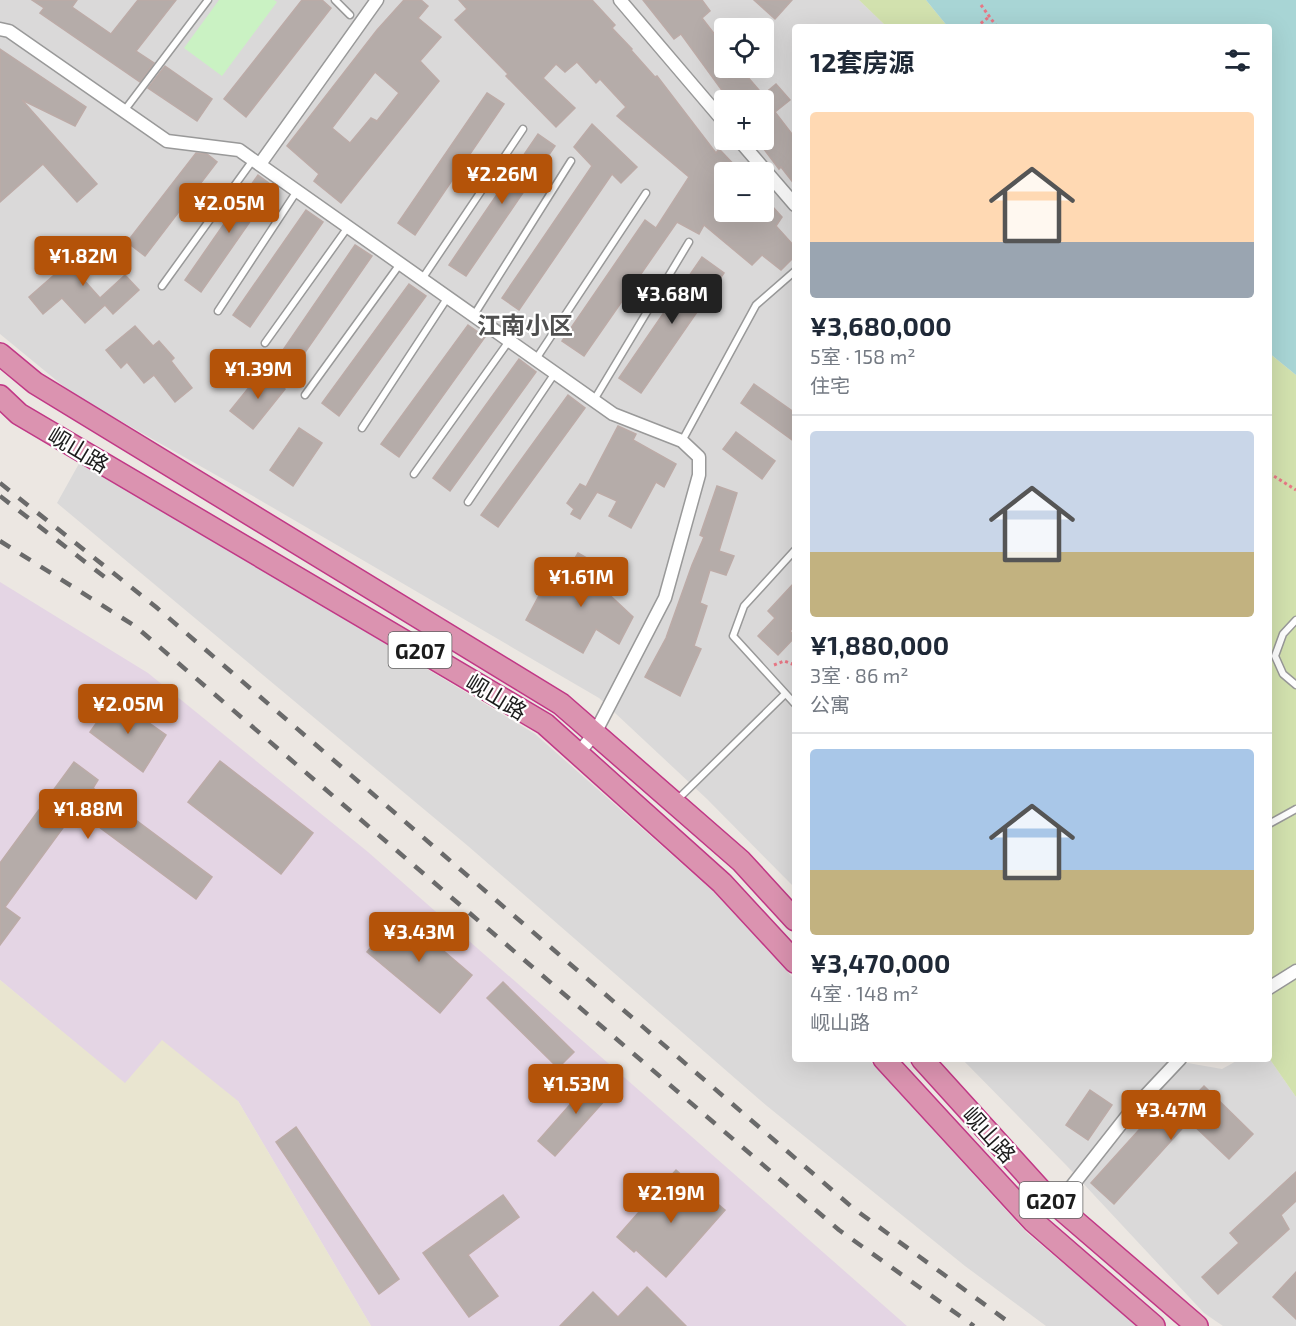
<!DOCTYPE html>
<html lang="zh">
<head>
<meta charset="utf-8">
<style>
	:root { --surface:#fff; --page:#f6f6f7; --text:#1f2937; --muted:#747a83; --line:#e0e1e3; --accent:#b45309 }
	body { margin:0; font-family:"Exo 2","Noto Sans SC",sans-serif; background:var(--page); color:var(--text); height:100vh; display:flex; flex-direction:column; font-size:22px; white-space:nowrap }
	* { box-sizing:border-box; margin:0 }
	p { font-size:20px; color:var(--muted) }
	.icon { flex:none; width:33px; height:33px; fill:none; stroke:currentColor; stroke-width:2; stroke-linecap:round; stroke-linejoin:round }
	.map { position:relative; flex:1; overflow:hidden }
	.drawer { position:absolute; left:792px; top:24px; width:480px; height:1038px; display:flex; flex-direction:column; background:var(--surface); border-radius:6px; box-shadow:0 6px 24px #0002 }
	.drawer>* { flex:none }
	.controls { position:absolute; left:714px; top:18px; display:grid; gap:12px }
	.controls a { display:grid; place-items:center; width:60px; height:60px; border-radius:6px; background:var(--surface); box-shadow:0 6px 24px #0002; font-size:30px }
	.price { position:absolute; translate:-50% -51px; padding:0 14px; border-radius:6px; background:var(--accent); color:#fff; font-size:20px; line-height:39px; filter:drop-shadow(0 2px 3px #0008) }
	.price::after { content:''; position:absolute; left:50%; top:36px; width:18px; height:14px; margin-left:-9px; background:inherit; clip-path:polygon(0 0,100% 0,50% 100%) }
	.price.on { background:#222; color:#fff }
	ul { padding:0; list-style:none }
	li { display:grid; align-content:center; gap:12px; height:318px; padding:0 18px }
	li+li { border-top:2px solid var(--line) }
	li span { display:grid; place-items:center; height:186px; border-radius:6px; color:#555 }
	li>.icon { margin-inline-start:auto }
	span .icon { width:108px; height:108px; fill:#fffc; stroke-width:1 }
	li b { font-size:26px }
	h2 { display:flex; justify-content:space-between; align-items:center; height:72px; padding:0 18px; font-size:26px }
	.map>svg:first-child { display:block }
	.residential { fill:#dad9d9; fill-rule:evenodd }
	.industrial { fill:#e4d5e4 }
	.farmland { fill:#e9e5d0 }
	.grass { fill:#d2e1ae }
	.park { fill:#caf2c3 }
	.water { fill:#a8d5d5 }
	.building { fill:#b5aca9; stroke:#bcaba7; stroke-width:1.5; fill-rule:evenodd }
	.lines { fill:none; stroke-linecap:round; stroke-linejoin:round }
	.lane-casing { stroke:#999; stroke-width:9 }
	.street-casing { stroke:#999; stroke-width:15 }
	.highway-casing { stroke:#c13886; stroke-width:24 }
	.path { stroke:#e87785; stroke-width:3; stroke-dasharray:3 3; stroke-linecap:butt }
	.lane { stroke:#fff; stroke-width:6 }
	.street { stroke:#fff; stroke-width:12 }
	.highway { stroke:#db93b0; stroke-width:21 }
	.rail { stroke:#6a6a6a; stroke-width:4.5; stroke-dasharray:12 12; stroke-linecap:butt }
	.labels { text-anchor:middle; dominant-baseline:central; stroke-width:4.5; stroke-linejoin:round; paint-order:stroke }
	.shield { fill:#fff; stroke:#606060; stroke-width:1.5 }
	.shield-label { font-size:21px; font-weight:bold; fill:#1c1c1c }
	.street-label { font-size:22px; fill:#1c1c1c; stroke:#fff }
	.neighbourhood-label { font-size:24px; font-weight:bold; fill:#4f4f4f; stroke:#fff }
</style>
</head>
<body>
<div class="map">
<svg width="1296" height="1326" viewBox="0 0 1296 1326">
	<rect width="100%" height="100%" fill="#ece7e2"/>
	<g class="residential">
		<path d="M0 0H859L887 27H795V888L707 799 599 698 246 492 73 394 0 334ZM724 28H764V68H724ZM724 100H764V140H724ZM724 172H764V212H724Z"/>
		<polygon points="81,460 535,734 714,892 795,980 795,1059 868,1059 1027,1233 1138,1326 1046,1326 965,1266 767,1106 468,846 57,503"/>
		<polygon points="1269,1058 1296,1097 1296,1326 1223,1326 1204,1313 1066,1165 962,1059 1165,1059 1222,1069 1240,1059 1269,1059"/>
	</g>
	<polygon class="industrial" points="0,582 148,673 368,852 907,1326 371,1326 238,1101 125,1084 0,980"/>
	<polygon class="farmland" points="0,980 125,1083 162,1040 238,1101 371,1326 0,1326"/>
	<g class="grass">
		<polygon points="859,0 926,0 948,27 887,27"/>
		<polygon points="1269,353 1296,375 1296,1097 1269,1058"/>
	</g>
	<polygon class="park" points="219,0 274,0 277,2 222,76 184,48"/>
	<polygon class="water" points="926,0 1296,0 1296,375 1269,353 1269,27 948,27"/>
	<g class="building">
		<polygon points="32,0 77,0 72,7 111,34 138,0 176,0 136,51 154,63 140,82 40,13 44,8"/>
		<polygon points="302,0 322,0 331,8 246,117 224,99"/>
		<path d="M404 0H421L428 6 418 18 441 37 420 61 439 81 341 203 314 181 319 174 287 146 377 30ZM375 72 399 93 377 121 371 118 350 143 332 128Z"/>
		<polygon points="459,0 592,0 615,25 612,28 632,49 631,50 655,77 657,76 716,153 719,149 741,172 724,172 724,212 764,212 764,197 782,217 776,226 795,247 795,256 781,270 762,255 752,265 704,225 699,234 677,222 584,356 562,341 645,220 656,228 689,177 617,116 626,107 600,79 596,83 577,62 565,72 556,64 543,78 575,108 556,127 506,76 508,74 455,20 467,9"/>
		<polygon points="643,0 702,0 710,11 702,18 719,40 724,34 724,68 740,68 764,96 764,94 776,84 790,100 775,112 795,138 795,185 781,167 779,169 757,140 764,140 764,100 729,100 681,34 674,39"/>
		<polygon points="754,0 792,0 775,19"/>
		<polygon points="0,49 86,107 75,126 22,100 97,184 77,202 43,164 0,202"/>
		<polygon points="165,66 212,99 197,121 148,88"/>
		<polygon points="487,93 504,104 415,235 398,223"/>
		<polygon points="592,124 637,167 621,183 612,174 519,310 502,298 592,166 574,147"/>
		<polygon points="538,134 555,146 466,276 449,265"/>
		<polygon points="196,153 207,154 217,162 145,256 127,242"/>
		<polygon points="258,175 274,187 201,292 185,280"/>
		<polygon points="306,210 323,222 250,327 233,315"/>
		<polygon points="93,241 108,258 83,279 100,298 125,275 139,290 113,314 105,305 85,323 62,298 43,314 29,297"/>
		<polygon points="355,245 372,256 299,361 283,350"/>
		<polygon points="702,257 724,273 641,393 619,378"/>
		<polygon points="409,284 426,296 339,416 322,403"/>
		<polygon points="468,325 485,337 399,457 381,444"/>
		<polygon points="135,326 153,346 159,341 174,358 171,361 192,388 175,402 154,375 144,383 127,362 121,368 106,350"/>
		<polygon points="519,359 536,372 450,491 433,478"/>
		<polygon points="263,370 285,389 253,429 230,411"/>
		<polygon points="754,384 795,413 795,442 741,403"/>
		<polygon points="568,395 585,408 498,527 481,515"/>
		<polygon points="618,426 636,434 633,440 676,464 664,487 656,482 631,528 609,516 617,501 597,492 580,519 571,514 574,509 567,503 580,484 586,487"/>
		<polygon points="299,428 322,443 293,486 270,470"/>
		<polygon points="736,432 775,461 762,479 723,449"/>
		<polygon points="717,486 737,493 719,551 734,556 726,575 710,570 700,603 707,606 694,646 701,649 680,696 645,677 666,638 692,565 704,537 700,535"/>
		<polygon points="578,553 609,571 600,586 633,617 619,644 596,629 583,653 526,620 542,590 552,597"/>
		<polygon points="795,582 795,626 790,631 795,637 778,655 758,636 775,618 768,611"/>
		<polygon points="114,698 166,735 143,772 90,732"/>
		<polygon points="220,761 313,833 281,874 188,802"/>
		<polygon points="74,762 98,780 93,788 212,877 196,899 76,810 5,907 20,918 0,945 0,863"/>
		<polygon points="399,913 472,975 440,1013 367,952"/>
		<polygon points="503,982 574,1052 558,1068 487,998"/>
		<polygon points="597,1074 614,1090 555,1156 538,1141"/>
		<polygon points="1204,1086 1253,1134 1229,1159 1189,1121 1114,1204 1091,1183 1156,1111 1168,1123"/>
		<polygon points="1090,1090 1112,1105 1088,1140 1066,1125"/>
		<polygon points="296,1127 399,1279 379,1294 276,1142"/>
		<polygon points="676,1170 706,1197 707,1195 725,1210 666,1277 636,1250 634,1252 617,1237"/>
		<polygon points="1296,1172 1296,1201 1281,1215 1289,1229 1218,1294 1202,1277 1239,1243 1230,1233"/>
		<polygon points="503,1195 519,1217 468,1255 498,1296 469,1317 423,1253"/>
		<polygon points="1296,1272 1296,1319 1273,1297"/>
		<polygon points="647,1287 686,1326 560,1326 593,1292 618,1317"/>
	</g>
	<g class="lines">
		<defs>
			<g id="lane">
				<polyline points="335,0 350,15"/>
				<polyline points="124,111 208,0"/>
				<polyline points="422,279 523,129"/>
				<polyline points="162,286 253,160"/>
				<polyline points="218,311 297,191"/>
				<polyline points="474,315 571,161"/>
				<polyline points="265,343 348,227"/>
				<polyline points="536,359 646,193"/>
				<polyline points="305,395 400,264"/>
				<polyline points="594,400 689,242"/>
				<polyline points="362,428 448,297"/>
				<polyline points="682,441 756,305 795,271"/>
				<polyline points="414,474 509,341"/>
				<polyline points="468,502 555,373"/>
				<polyline points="795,550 744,606 733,636 795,704"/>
				<polyline points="1296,620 1283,634 1275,656 1283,674 1296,685"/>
				<polyline points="677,800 785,694"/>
				<polyline points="1269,824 1296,809"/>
			</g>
			<g id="street">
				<polyline points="620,0 724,122"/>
				<polyline points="0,29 9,31 167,141 239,150 613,414 682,441 699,457 699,475 665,598 595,733 578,754"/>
				<polyline points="739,140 795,205"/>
				<polyline points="260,164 377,0"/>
				<polyline points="1269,988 1296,971"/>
				<polyline points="1057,1205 1131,1111 1180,1059"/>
			</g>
			<g id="highway">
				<polyline points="0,354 35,383 561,704 741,861 795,920"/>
				<polyline points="0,396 19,414 545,724 722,883 795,962"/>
				<polyline points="884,1059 1033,1221 1154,1326"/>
				<polyline points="922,1059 1047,1197 1197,1326"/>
			</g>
		</defs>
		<use href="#lane" class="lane-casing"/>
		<use href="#street" class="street-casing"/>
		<use href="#highway" class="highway-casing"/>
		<g class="path">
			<polyline points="981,5 997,27"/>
			<polyline points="976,27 989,17"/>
			<polyline points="1269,473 1296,490"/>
			<polyline points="774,665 784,661 795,665"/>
		</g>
		<use href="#lane" class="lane"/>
		<use href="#street" class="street"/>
		<use href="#highway" class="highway"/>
		<g class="rail">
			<polyline points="0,483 156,607 853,1208 1014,1326"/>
			<polyline points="0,496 111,582"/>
			<polyline points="0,541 135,626 839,1230 974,1326"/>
		</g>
	</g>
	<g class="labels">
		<g class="shield">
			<rect x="388.5" y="632" width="63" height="36" rx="4.5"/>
			<rect x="1019.5" y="1182" width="63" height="36" rx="4.5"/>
		</g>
		<g class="shield-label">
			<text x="420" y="650">G207</text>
			<text x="1051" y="1200">G207</text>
		</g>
		<g class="street-label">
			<text transform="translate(79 449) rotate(31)">岘山路</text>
			<text transform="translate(497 696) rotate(31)">岘山路</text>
			<text transform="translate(990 1134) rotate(48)">岘山路</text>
		</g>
		<g class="neighbourhood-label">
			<text x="525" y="324">江南小区</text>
		</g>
	</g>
</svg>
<div class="controls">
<a><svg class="icon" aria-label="locate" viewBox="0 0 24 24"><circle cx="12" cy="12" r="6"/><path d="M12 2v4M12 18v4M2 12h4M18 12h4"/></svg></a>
<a>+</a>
<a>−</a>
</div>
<b class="price" style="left:502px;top:205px">¥2.26M</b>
<b class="price" style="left:229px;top:234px">¥2.05M</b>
<b class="price" style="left:83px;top:287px">¥1.82M</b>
<b class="price on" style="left:672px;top:325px">¥3.68M</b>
<b class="price" style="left:258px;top:400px">¥1.39M</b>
<b class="price" style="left:581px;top:608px">¥1.61M</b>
<b class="price" style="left:128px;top:735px">¥2.05M</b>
<b class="price" style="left:88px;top:840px">¥1.88M</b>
<b class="price" style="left:419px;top:963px">¥3.43M</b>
<b class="price" style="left:576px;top:1115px">¥1.53M</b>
<b class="price" style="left:1171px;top:1141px">¥3.47M</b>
<b class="price" style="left:671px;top:1224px">¥2.19M</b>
<section class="drawer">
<h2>12套房源<svg class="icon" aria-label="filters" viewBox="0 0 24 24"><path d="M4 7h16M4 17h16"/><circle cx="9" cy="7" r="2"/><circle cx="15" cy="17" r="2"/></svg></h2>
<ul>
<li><span style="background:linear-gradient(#ffd9b3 70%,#9aa5b1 0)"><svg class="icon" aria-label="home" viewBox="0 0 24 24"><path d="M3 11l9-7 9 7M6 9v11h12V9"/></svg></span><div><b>¥3,680,000</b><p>5室 · 158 m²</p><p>住宅</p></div></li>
<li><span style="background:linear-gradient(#c9d6e8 65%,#c2b280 0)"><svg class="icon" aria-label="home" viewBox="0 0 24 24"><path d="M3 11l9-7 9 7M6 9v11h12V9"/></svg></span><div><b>¥1,880,000</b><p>3室 · 86 m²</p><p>公寓</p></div></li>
<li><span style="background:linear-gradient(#a9c7e8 65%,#c2b280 0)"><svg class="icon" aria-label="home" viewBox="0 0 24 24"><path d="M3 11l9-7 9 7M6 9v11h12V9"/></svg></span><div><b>¥3,470,000</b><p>4室 · 148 m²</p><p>岘山路</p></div></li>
</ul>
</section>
</div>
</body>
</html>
